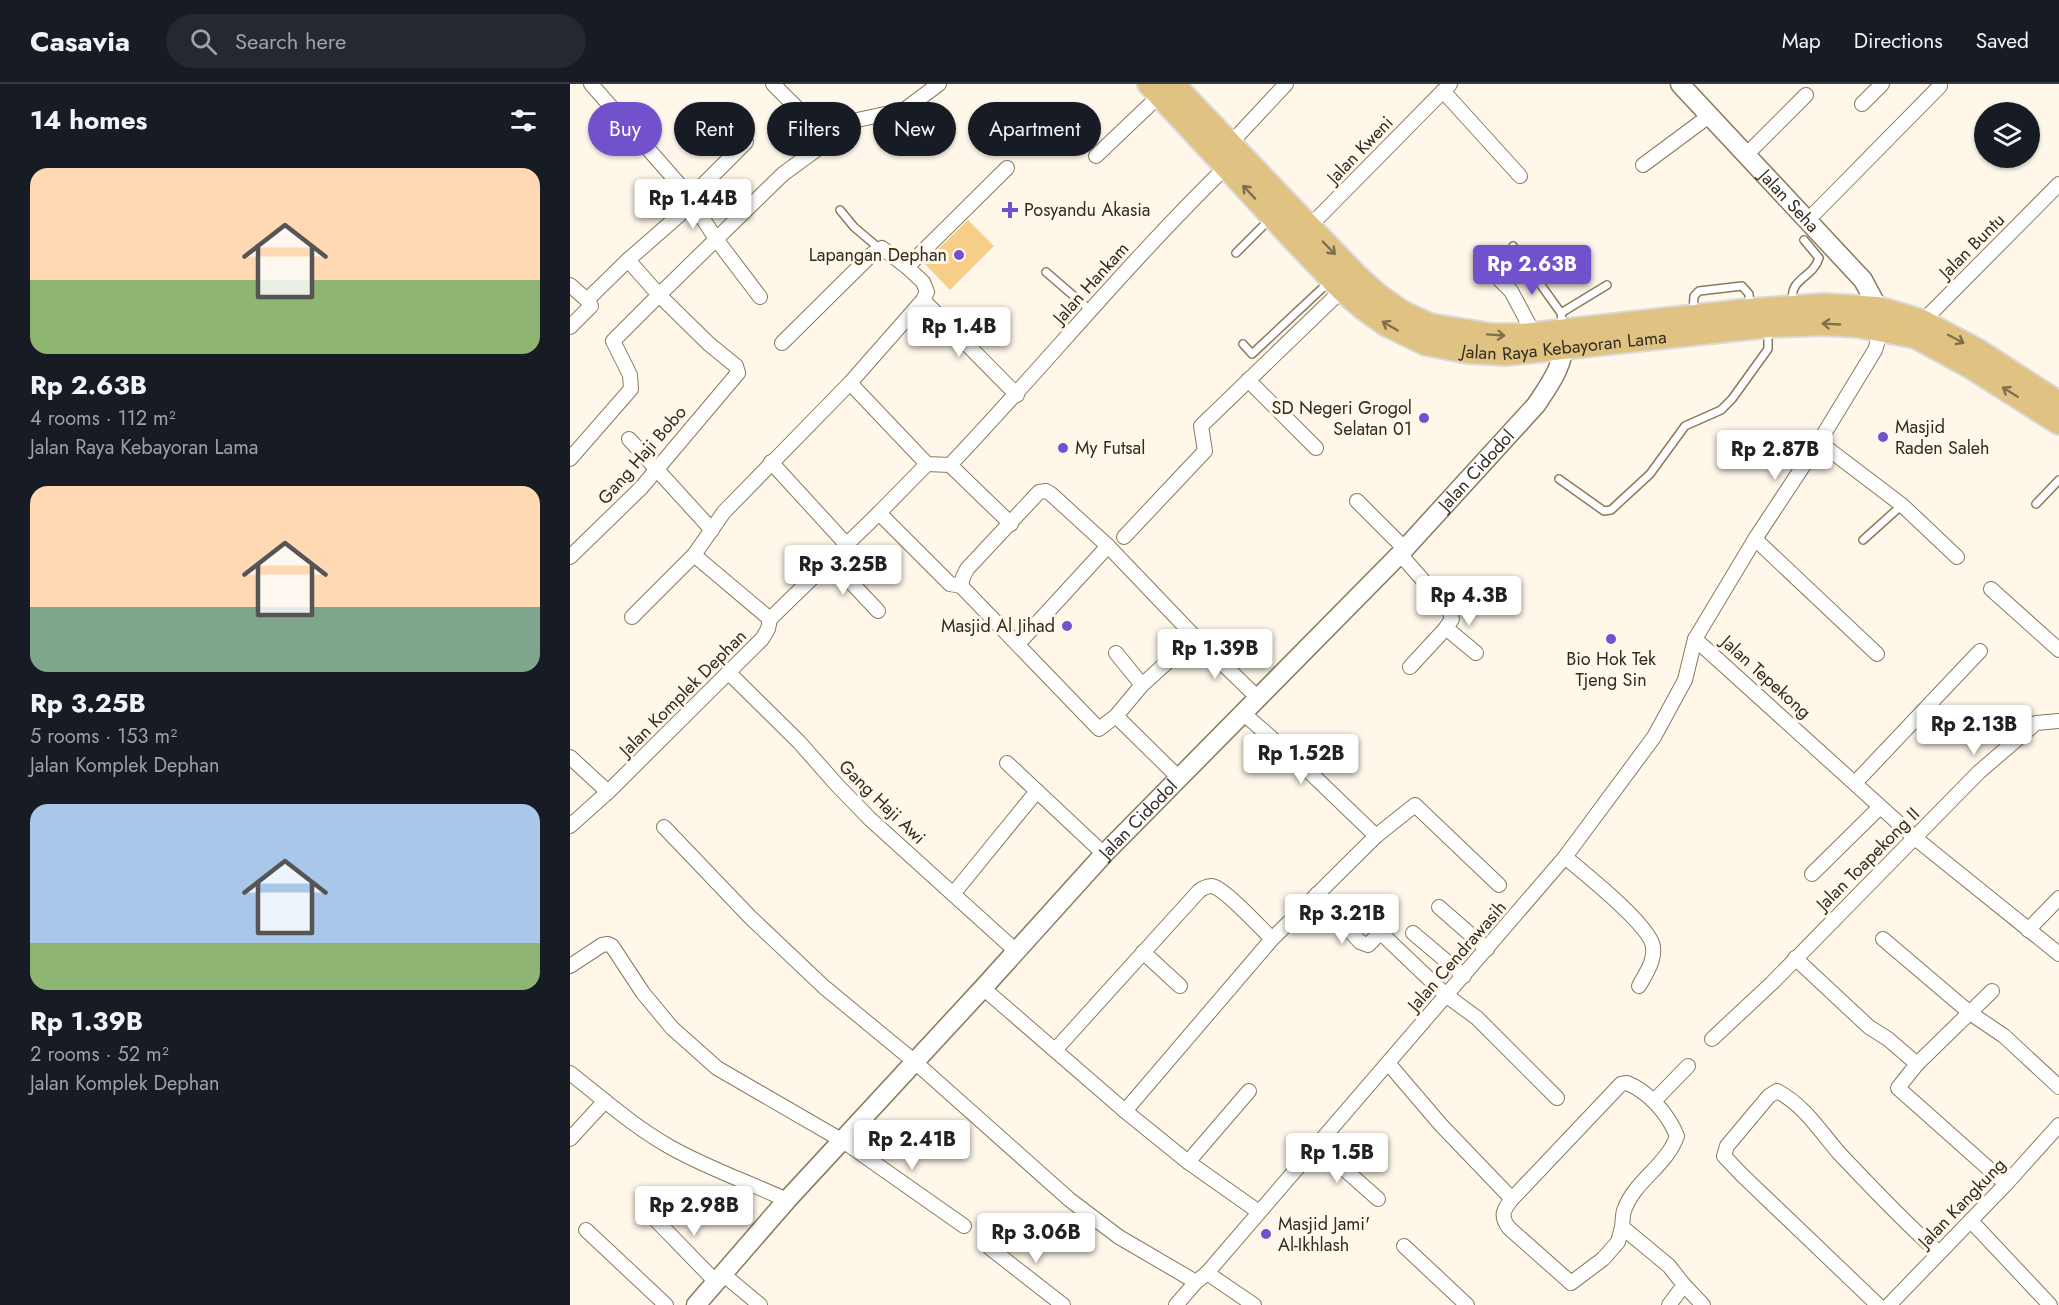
<!DOCTYPE html>
<html lang="en">
<head>
<meta charset="utf-8">
<style>
	:root { --surface:#171b24; --page:#242831; --text:#f1f3f6; --muted:#9ea1a6; --line:#363941; --accent:#7152cc }
	body { margin:0; font-family:Jost,sans-serif; background:var(--page); color:var(--text); height:100vh; display:flex; flex-direction:column; font-size:22px; white-space:nowrap }
	* { box-sizing:border-box; margin:0 }
	p { font-size:20px; color:var(--muted) }
	.icon { flex:none; width:33px; height:33px; fill:none; stroke:currentColor; stroke-width:2; stroke-linecap:round; stroke-linejoin:round }
	.map { position:relative; flex:1; overflow:hidden }
	.details { display:flex; flex-direction:column; background:var(--surface); width:570px }
	.details>* { flex:none }
	.top-card { position:absolute; left:18px; top:18px; width:570px; height:54px; display:flex; gap:12px }
	.tools { position:absolute; left:1404px; top:18px; display:grid; gap:12px }
	.tools a { display:grid; place-items:center; width:66px; height:66px; border-radius:50%; background:var(--surface); box-shadow:0 2px 4px #0004; font-size:30px }
	.price { position:absolute; translate:-50% -51px; padding:0 14px; border-radius:6px; background:#fff; color:#222; font-size:20px; line-height:39px; filter:drop-shadow(0 2px 3px #0008) }
	.price::after { content:''; position:absolute; left:50%; top:36px; width:18px; height:14px; margin-left:-9px; background:inherit; clip-path:polygon(0 0,100% 0,50% 100%) }
	.price.selected { background:var(--accent); color:#fff }
	ul { padding:0; list-style:none }
	li { display:grid; align-content:center; gap:12px; height:318px; padding:0 30px }
	li span { display:grid; place-items:center; height:186px; border-radius:18px; color:#555 }
	li>.icon { margin-inline-start:auto }
	span .icon { width:108px; height:108px; fill:#fffc; stroke-width:1 }
	li b { font-size:26px }
	h2 { display:flex; justify-content:space-between; align-items:center; height:72px; padding:0 30px; font-size:26px }
	.chip { padding:0 21px; border-radius:27px; background:var(--surface); box-shadow:0 2px 4px #0004; font-size:21px; line-height:54px }
	.chip.selected { background:var(--accent); color:#fff }
	header { display:flex; align-items:center; gap:36px; box-sizing:border-box; height:84px; padding:0 30px; background:var(--surface); border-bottom:2px solid var(--line) }
	header strong { font-size:28px }
	nav { display:flex; gap:33px; margin-inline-start:auto; font-size:21px }
	.search { width:420px; height:54px; background:var(--page); display:flex; align-items:center; gap:15px; box-sizing:border-box; padding:0 21px; border-radius:33px; color:var(--muted); font-size:22px }
	main { display:flex; flex:1; min-height:0 }
	.map>svg:first-child { display:block }
	.green { fill:#f7ce87 }
	.lines { fill:none; stroke-linecap:round; stroke-linejoin:round }
	.service-casing { stroke:#8a7a5e; stroke-width:10 }
	.minor-casing { stroke:#8a7a5e; stroke-width:16 }
	.tertiary-casing { stroke:#8a7a5e; stroke-width:21 }
	.primary-casing { stroke:#dad9d7; stroke-width:26 }
	.service { stroke:#fff; stroke-width:7 }
	.minor { stroke:#fff; stroke-width:14 }
	.tertiary { stroke:#fff; stroke-width:18 }
	.primary { stroke:#e0c282; stroke-width:22 }
	.oneway { stroke:#806f4c }
	.poi-dot { fill:#7152cc; stroke:#fef7ea; stroke-width:2 }
	.labels { text-anchor:middle; dominant-baseline:central; stroke-width:6; stroke-linejoin:round; paint-order:stroke }
	.street-label { font-size:18px; fill:#322b20; stroke:#fef7ea }
	.poi-label { font-size:18px; fill:#322b20; stroke:#fef7ea; text-anchor:start }
</style>
</head>
<body>
<header>
<strong>Casavia</strong>
<div class="search"><svg class="icon" aria-label="search" viewBox="0 0 24 24"><circle cx="10" cy="10" r="6"/><path d="M15 15l6 6"/></svg>Search here</div>
<nav><a>Map</a><a>Directions</a><a>Saved</a></nav>
</header>
<main>
<section class="details">
<h2>14 homes<svg class="icon" aria-label="filters" viewBox="0 0 24 24"><path d="M4 7h16M4 17h16"/><circle cx="9" cy="7" r="2"/><circle cx="15" cy="17" r="2"/></svg></h2>
<ul>
<li><span style="background:linear-gradient(#ffd9b3 60%,#8fb573 0)"><svg class="icon" aria-label="home" viewBox="0 0 24 24"><path d="M3 11l9-7 9 7M6 9v11h12V9"/></svg></span><div><b>Rp 2.63B</b><p>4 rooms · 112 m²</p><p>Jalan Raya Kebayoran Lama</p></div></li>
<li><span style="background:linear-gradient(#ffd9b3 65%,#7fa58c 0)"><svg class="icon" aria-label="home" viewBox="0 0 24 24"><path d="M3 11l9-7 9 7M6 9v11h12V9"/></svg></span><div><b>Rp 3.25B</b><p>5 rooms · 153 m²</p><p>Jalan Komplek Dephan</p></div></li>
<li><span style="background:linear-gradient(#a9c7e8 75%,#8fb573 0)"><svg class="icon" aria-label="home" viewBox="0 0 24 24"><path d="M3 11l9-7 9 7M6 9v11h12V9"/></svg></span><div><b>Rp 1.39B</b><p>2 rooms · 52 m²</p><p>Jalan Komplek Dephan</p></div></li>
</ul>
</section>
<div class="map">
<svg width="1489" height="1221" viewBox="0 0 1489 1221">
	<rect width="100%" height="100%" fill="#fef7ea"/>
	<polygon class="green" points="398,136 424,162 380,206 354,179"/>
	<g class="lines">
		<defs>
			<g id="service">
				<polyline points="270,126 284,143 310,165"/>
				<polyline points="943,162 991,229 993,244"/>
				<polyline points="666,169 700,135"/>
				<polyline points="476,188 520,226"/>
				<path d="M1223 220C1218 193 1242 196 1249 174L1234 156"/>
				<polyline points="991,229 1037,201"/>
				<polyline points="1123,229 1124,212 1129,207 1172,202 1179,210 1180,222"/>
				<polyline points="673,260 682,270 760,197"/>
				<polyline points="989,395 1034,427 1041,426 1080,390 1115,342 1151,326 1162,315 1198,265 1198,244"/>
				<polyline points="1466,420 1489,396"/>
				<polyline points="1293,456 1332,421"/>
			</g>
			<g id="minor">
				<polyline points="21,0 115,107 146,155 190,213"/>
				<polyline points="203,0 238,35 255,59"/>
				<polyline points="873,7 950,92"/>
				<polyline points="1292,20 1312,0"/>
				<polyline points="660,60 716,0"/>
				<polyline points="1176,71 1236,11"/>
				<polyline points="526,72 590,11"/>
				<polyline points="1073,81 1139,32"/>
				<polyline points="120,114 176,58"/>
				<polyline points="1237,137 1370,2"/>
				<polyline points="736,146 880,0"/>
				<polyline points="930,196 941,207 964,250"/>
				<polyline points="0,201 17,216 58,176 122,120"/>
				<polyline points="353,216 447,311"/>
				<polyline points="1350,242 1360,230 1489,100"/>
				<polyline points="0,243 21,222 17,216"/>
				<polyline points="212,259 302,170 312,164 337,183"/>
				<polyline points="678,296 746,364"/>
				<polyline points="280,299 357,380 380,381 441,440"/>
				<polyline points="59,355 142,446"/>
				<polyline points="1249,358 1332,421 1387,473"/>
				<polyline points="0,375 61,305 60,291 43,257 89,211 58,176"/>
				<polyline points="201,378 276,460"/>
				<path d="M380 381C475 281 561 175 660 79"/>
				<polyline points="787,417 835,465"/>
				<polyline points="309,429 380,500 391,502"/>
				<polyline points="554,453 635,367 631,342 772,206"/>
				<polyline points="1185,455 1307,570"/>
				<polyline points="830,470 879,526 882,535 876,544 906,569"/>
				<polyline points="0,473 71,404 168,289 166,282 139,260 89,211 213,90 287,36 334,26 369,0"/>
				<polyline points="260,476 308,527"/>
				<polyline points="1421,505 1489,566"/>
				<polyline points="62,533 124,471 154,428 280,299 353,216 357,208 353,198 337,183 437,84"/>
				<polyline points="200,535 309,429 357,380"/>
				<polyline points="625,553 687,613"/>
				<polyline points="1125,555 1345,754 1489,870"/>
				<polyline points="448,560 538,462"/>
				<polyline points="546,569 572,601"/>
				<polyline points="840,583 876,544"/>
				<polyline points="159,589 229,658 267,701 300,735 446,867"/>
				<polyline points="674,630 728,677 806,752"/>
				<polyline points="546,632 529,645 391,502 393,493 397,485 469,408 476,407 481,410 538,462 625,553 572,601 546,632 608,693"/>
				<polyline points="0,673 38,708"/>
				<polyline points="437,679 534,770"/>
				<polyline points="1285,699 1410,567"/>
				<polyline points="0,742 38,708 192,555 198,545 200,535 124,471"/>
				<polyline points="94,743 180,833 254,903 345,978 500,1116 549,1153 626,1198"/>
				<path d="M995 773C1013 788 1081 842 1083 863 1085 877 1075 891 1069 902"/>
				<polyline points="1242,790 1310,723"/>
				<polyline points="383,810 467,707"/>
				<polyline points="747,810 790,858 798,861 809,850 812,850 877,912 907,934 987,1014"/>
				<polyline points="869,823 917,865"/>
				<polyline points="1458,846 1489,814"/>
				<polyline points="843,849 894,892"/>
				<polyline points="1313,855 1399,928"/>
				<polyline points="573,868 610,902"/>
				<polyline points="1225,874 1299,943 1318,955 1347,980 1328,1004 1436,1100"/>
				<polyline points="0,882 32,861 38,860 42,862 73,909 102,944 147,984 273,1057 394,1142"/>
				<polyline points="413,904 555,1027 618,1078 689,1128"/>
				<polyline points="1400,929 1434,952 1489,1003"/>
				<polyline points="1142,955 1202,899 1409,688 1466,639 1489,637"/>
				<path d="M486 965 629 807C633 804 637 802 642 802 654 804 692 845 702 855"/>
				<polyline points="818,979 871,1041 942,1115"/>
				<polyline points="1347,980 1422,907"/>
				<path d="M0 989C33 1015 63 1042 100 1063 137 1084 178 1098 217 1116"/>
				<polyline points="1084,1017 1118,982"/>
				<polyline points="555,1027 702,855 806,752 845,721 929,801"/>
				<polyline points="0,1055 35,1017"/>
				<polyline points="747,1061 808,1115"/>
				<polyline points="618,1078 679,1007"/>
				<polyline points="80,1130 147,1199"/>
				<polyline points="1401,1137 1480,1221"/>
				<path d="M1052 1143C1053 1137 1052 1130 1055 1124 1066 1096 1097 1081 1107 1052 1098 1030 1079 1008 1057 999L1051 1000 942 1115C933 1126 930 1132 939 1144L1001 1199 1033 1175 1048 1158 1052 1143 1099 1182 1114 1201 1099 1221"/>
				<polyline points="16,1146 96,1221"/>
				<polyline points="834,1162 897,1221"/>
				<polyline points="420,1164 493,1221"/>
				<polyline points="637,1189 684,1221"/>
				<polyline points="154,1191 190,1221"/>
				<polyline points="1114,1201 1133,1221"/>
				<polyline points="606,1221 626,1198 637,1189 995,773 1084,653 1115,596 1125,555 1185,455 1249,358 1305,266 1308,256 1308,245"/>
				<path d="M1308 1221 1172 1091 1154 1072 1157 1062 1199 1012 1207 1007C1234 1021 1250 1047 1269 1069 1301 1103 1334 1138 1368 1168"/>
				<polyline points="1319,1221 1436,1100 1489,1041"/>
			</g>
			<g id="tertiary">
				<path id="s1" d="M1110 0 1293 196 1308 224V234"/>
				<path id="s2" d="M126 1221 217 1116 413 904 534 770 830 470 966 321C980 300 995 280 994 254"/>
			</g>
			<g id="primary">
				<path id="s3" d="M579 0 725 157 772 206 794 225 815 240 856 260 898 268 936 270 1198 242 1255 240 1288 242 1346 253 1399 282 1489 339"/>
				<polyline points="603,0 784,189 808,211 832,228 860,241 922,251 953,251 1180,226 1254,221 1308,224 1352,237 1407,266 1489,319"/>
			</g>
		</defs>
		<use href="#service" class="service-casing"/>
		<use href="#minor" class="minor-casing"/>
		<use href="#tertiary" class="tertiary-casing"/>
		<use href="#primary" class="primary-casing"/>
		<use href="#service" class="service"/>
		<use href="#minor" class="minor"/>
		<use href="#tertiary" class="tertiary"/>
		<use href="#primary" class="primary"/>
	</g>
	<defs><path id="oneway-shaft" d="M-6 0H5M1.5-3L5.5 0L1.5 3" fill="none" stroke-width="1.6" stroke-linecap="round" stroke-linejoin="round" transform="scale(1.5)"/></defs>
	<g class="oneway">
		<use href="#oneway-shaft" transform="translate(679 108) rotate(-133)"/>
		<use href="#oneway-shaft" transform="translate(759 164) rotate(46)"/>
		<use href="#oneway-shaft" transform="translate(1261 240) rotate(-177)"/>
		<use href="#oneway-shaft" transform="translate(820 242) rotate(-150)"/>
		<use href="#oneway-shaft" transform="translate(926 251) rotate(4)"/>
		<use href="#oneway-shaft" transform="translate(1386 255) rotate(28)"/>
		<use href="#oneway-shaft" transform="translate(1440 308) rotate(-148)"/>
	</g>
	<g class="poi-dot">
		<path d="M437 117h6v6h6v6h-6v6h-6v-6h-6v-6h6z"/>
		<circle cx="389" cy="171" r="6"/>
		<circle cx="854" cy="334" r="6"/>
		<circle cx="1313" cy="353" r="6"/>
		<circle cx="493" cy="364" r="6"/>
		<circle cx="497" cy="542" r="6"/>
		<circle cx="1041" cy="555" r="6"/>
		<circle cx="696" cy="1150" r="6"/>
	</g>
	<g class="labels">
		<g class="street-label">
			<text transform="translate(790 66) rotate(-46)">Jalan Kweni</text>
			<text stroke="none"><textPath href="#s1" startOffset="160">Jalan Seha</textPath></text>
			<text transform="translate(1402 162) rotate(-45)">Jalan Buntu</text>
			<text transform="translate(521 199) rotate(-48)">Jalan Hankam</text>
			<text stroke="none"><textPath href="#s3" startOffset="522">Jalan Raya Kebayoran Lama</textPath></text>
			<text transform="translate(72 371) rotate(-49)">Gang Haji Bobo</text>
			<text stroke="none"><textPath href="#s2" startOffset="1143">Jalan Cidodol</textPath></text>
			<text transform="translate(1196 593) rotate(42)">Jalan Tepekong</text>
			<text transform="translate(113 609) rotate(-45)">Jalan Komplek Dephan</text>
			<text transform="translate(312 718) rotate(44)">Gang Haji Awi</text>
			<text stroke="none"><textPath href="#s2" startOffset="657">Jalan Cidodol</textPath></text>
			<text transform="translate(1298 775) rotate(-45)">Jalan Toapekong II</text>
			<text transform="translate(887 872) rotate(-49)">Jalan Cendrawasih</text>
			<text transform="translate(1392 1119) rotate(-46)">Jalan Kangkung</text>
		</g>
		<g class="poi-label">
			<text x="454" y="126">Posyandu Akasia</text>
			<text x="377" y="171" text-anchor="end">Lapangan Dephan</text>
			<text x="842" y="324" text-anchor="end">SD Negeri Grogol<tspan x="842" dy="21">Selatan 01</tspan></text>
			<text x="1325" y="343">Masjid<tspan x="1325" dy="21">Raden Saleh</tspan></text>
			<text x="505" y="364">My Futsal</text>
			<text x="485" y="542" text-anchor="end">Masjid Al Jihad</text>
			<text x="1041" y="575" text-anchor="middle">Bio Hok Tek<tspan x="1041" dy="21">Tjeng Sin</tspan></text>
			<text x="708" y="1140">Masjid Jami'<tspan x="708" dy="21">Al-Ikhlash</tspan></text>
		</g>
	</g>
</svg>
<div class="tools">
<a><svg class="icon" aria-label="layers" viewBox="0 0 24 24"><path d="M12 4l9 5-9 5-9-5zM3 14l9 5 9-5"/></svg></a>
</div>
<b class="price" style="left:123px;top:146px">Rp 1.44B</b>
<b class="price selected" style="left:962px;top:212px">Rp 2.63B</b>
<b class="price" style="left:389px;top:274px">Rp 1.4B</b>
<b class="price" style="left:1205px;top:397px">Rp 2.87B</b>
<b class="price" style="left:273px;top:512px">Rp 3.25B</b>
<b class="price" style="left:899px;top:543px">Rp 4.3B</b>
<b class="price" style="left:645px;top:596px">Rp 1.39B</b>
<b class="price" style="left:1404px;top:672px">Rp 2.13B</b>
<b class="price" style="left:731px;top:701px">Rp 1.52B</b>
<b class="price" style="left:772px;top:861px">Rp 3.21B</b>
<b class="price" style="left:342px;top:1087px">Rp 2.41B</b>
<b class="price" style="left:767px;top:1100px">Rp 1.5B</b>
<b class="price" style="left:124px;top:1153px">Rp 2.98B</b>
<b class="price" style="left:466px;top:1180px">Rp 3.06B</b>
<div class="top-card">
<a class="chip selected">Buy</a>
<a class="chip">Rent</a>
<a class="chip">Filters</a>
<a class="chip">New</a>
<a class="chip">Apartment</a>
</div>
</div>
</main>
</body>
</html>
